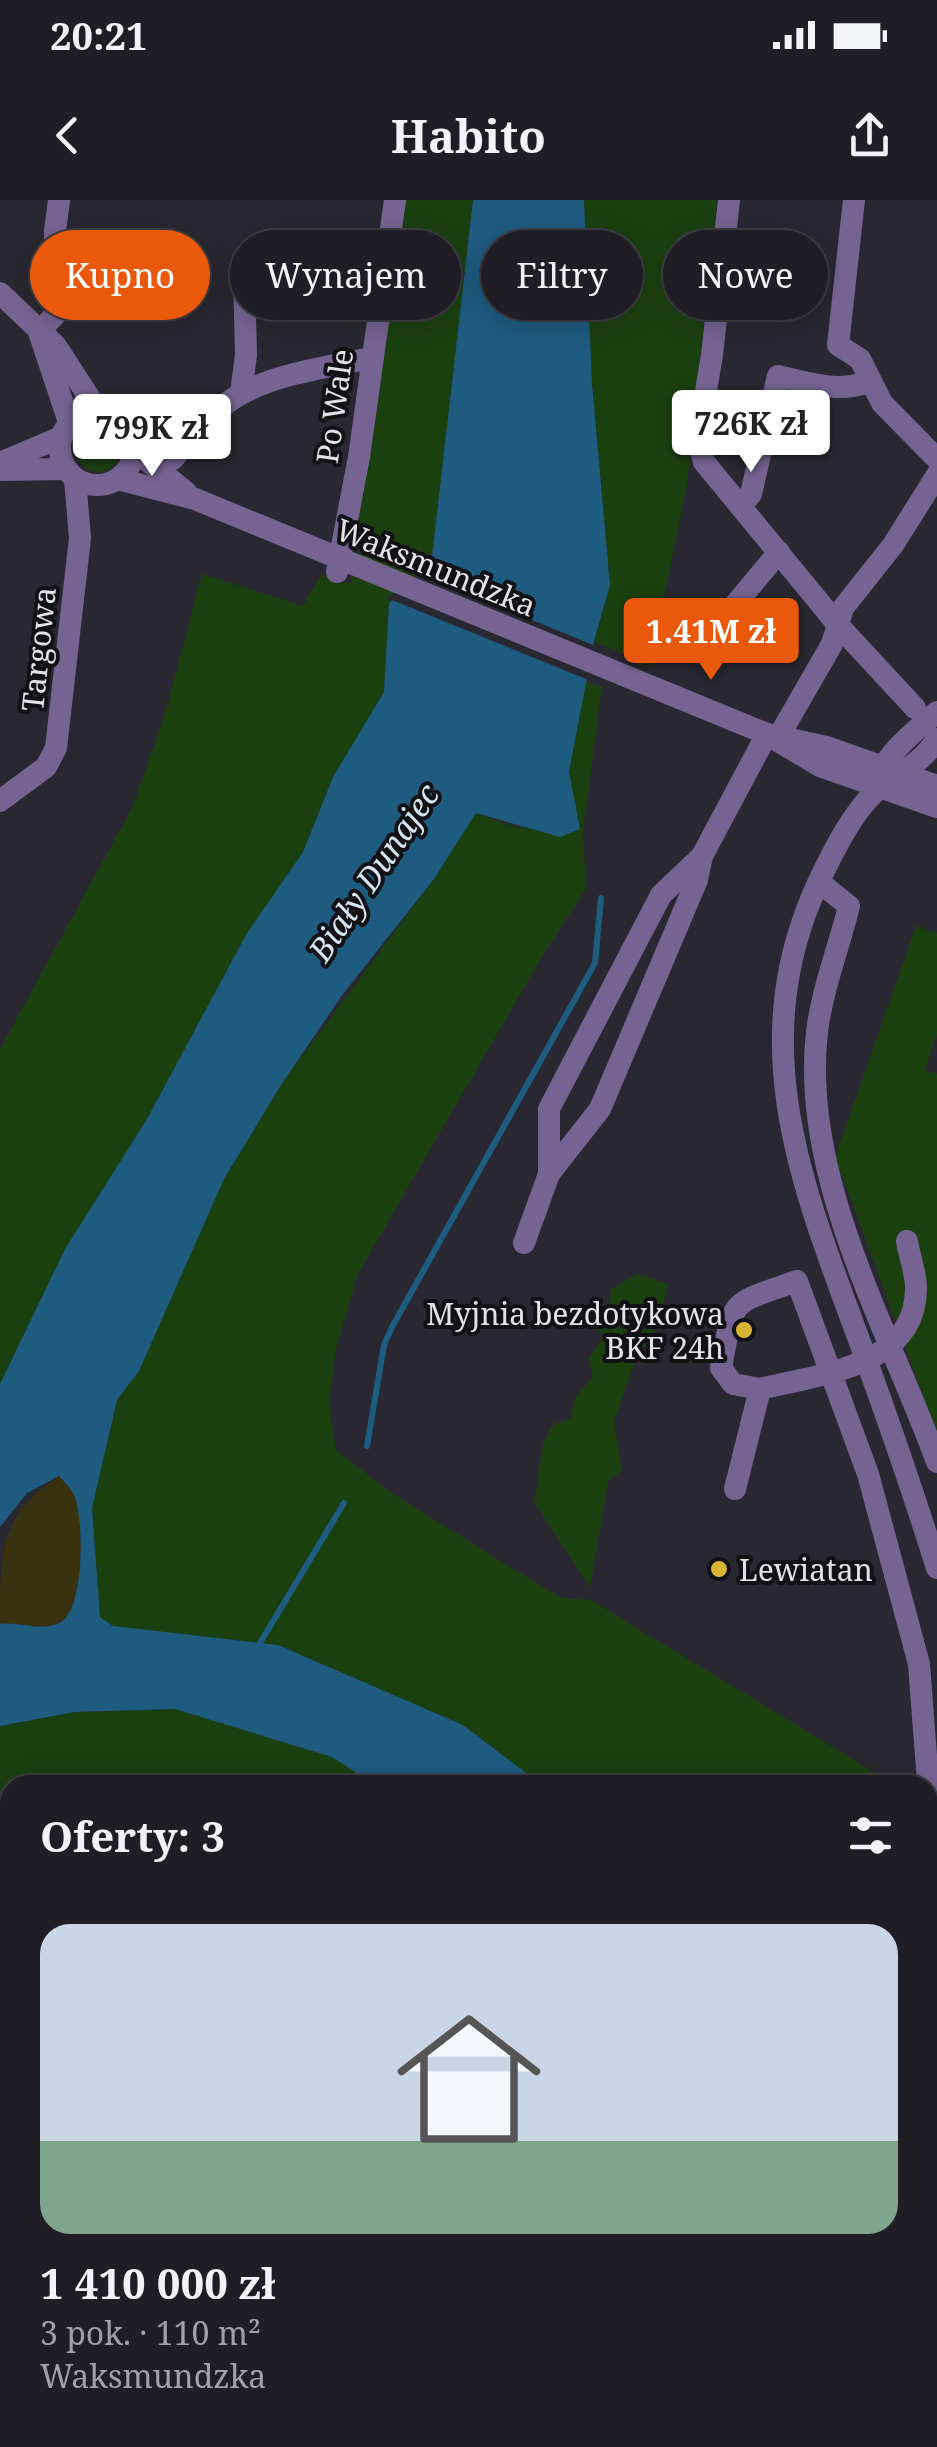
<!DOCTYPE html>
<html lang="pl">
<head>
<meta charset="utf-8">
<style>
	:root { --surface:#1f1e26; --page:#2c2b32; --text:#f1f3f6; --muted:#a1a2a7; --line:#3c3c43; --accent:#ea580c }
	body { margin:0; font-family:"Noto Serif",serif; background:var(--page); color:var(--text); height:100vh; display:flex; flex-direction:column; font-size:38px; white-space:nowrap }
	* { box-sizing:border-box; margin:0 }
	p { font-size:32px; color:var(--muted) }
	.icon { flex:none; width:55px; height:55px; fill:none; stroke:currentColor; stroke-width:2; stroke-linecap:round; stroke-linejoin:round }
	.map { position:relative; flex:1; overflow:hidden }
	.sheet { position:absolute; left:0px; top:1575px; width:938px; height:672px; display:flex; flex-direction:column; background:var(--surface); border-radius:30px 30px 0 0; box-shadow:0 5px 25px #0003,0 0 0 2px var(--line) }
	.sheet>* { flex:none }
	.top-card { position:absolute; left:30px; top:30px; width:878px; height:90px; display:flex; gap:20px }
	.price { position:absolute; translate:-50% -85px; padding:0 22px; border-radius:10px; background:#fff; color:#222; font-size:32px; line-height:65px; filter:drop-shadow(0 2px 5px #0008) }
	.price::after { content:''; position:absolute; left:50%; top:60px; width:30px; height:22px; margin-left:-15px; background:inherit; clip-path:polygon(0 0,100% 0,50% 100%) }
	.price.current { background:var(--accent); color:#fff }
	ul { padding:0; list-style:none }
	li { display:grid; align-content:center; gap:20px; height:530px; padding:0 40px }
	li span { display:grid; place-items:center; height:310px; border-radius:30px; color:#555 }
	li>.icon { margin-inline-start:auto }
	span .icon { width:180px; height:180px; fill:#fffc; stroke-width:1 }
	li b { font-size:42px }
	h2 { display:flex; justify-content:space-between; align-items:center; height:120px; padding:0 40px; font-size:42px }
	.tag { padding:0 35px; border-radius:45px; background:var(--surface); box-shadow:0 5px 25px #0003,0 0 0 2px var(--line); font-size:35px; line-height:90px }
	.tag.current { background:var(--accent); color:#fff }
	.status { display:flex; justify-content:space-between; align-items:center; height:70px; padding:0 50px; background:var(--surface); direction:ltr }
	.status svg { height:28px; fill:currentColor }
	header { display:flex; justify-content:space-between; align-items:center; height:130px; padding:0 40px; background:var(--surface); font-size:45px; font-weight:700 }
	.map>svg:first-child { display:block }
	.green { fill:#1b4010 }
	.sand { fill:#393110 }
	.water { fill:#1d5b7f }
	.pier { fill:#292832 }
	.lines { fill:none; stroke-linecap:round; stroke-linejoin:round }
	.stream { stroke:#1d5b7f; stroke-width:6 }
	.minor { stroke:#776392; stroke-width:22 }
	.poi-dot { fill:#d7b534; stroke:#121216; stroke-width:4 }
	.labels { text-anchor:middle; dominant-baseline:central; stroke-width:8; stroke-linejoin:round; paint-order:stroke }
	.street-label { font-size:30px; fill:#e3e2e9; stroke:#121216 }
	.poi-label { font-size:30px; fill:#e3e2e9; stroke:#121216; text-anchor:end }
	.water-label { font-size:32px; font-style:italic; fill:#d3e6f3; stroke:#121216 }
</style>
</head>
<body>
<div class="status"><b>20:21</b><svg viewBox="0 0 49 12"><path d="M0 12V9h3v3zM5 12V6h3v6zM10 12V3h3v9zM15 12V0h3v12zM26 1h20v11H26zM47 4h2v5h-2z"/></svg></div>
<header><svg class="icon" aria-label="back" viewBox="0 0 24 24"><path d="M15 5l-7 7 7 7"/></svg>Habito<svg class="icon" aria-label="share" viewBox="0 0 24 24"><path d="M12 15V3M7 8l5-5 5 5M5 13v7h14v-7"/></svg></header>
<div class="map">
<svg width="937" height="2247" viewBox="0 0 937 2247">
	<rect width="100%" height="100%" fill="#292832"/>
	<g class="green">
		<polygon points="403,0 473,0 430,374 389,403 384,492 333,577 303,652 247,733 147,919 65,1049 0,1184 0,849 133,606 166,510 202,374 303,406 321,374 349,384 361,350 355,341"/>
		<polygon points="584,0 717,0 687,284 650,466 594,441 610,385 592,184"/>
		<circle cx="98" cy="250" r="22"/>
		<polygon points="586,481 602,487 583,632 586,689 544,753 358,1074 336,1149 329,1203 336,1250 390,1292 523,1375 562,1398 591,1400 895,1585 542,1585 463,1525 278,1445 113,1427 100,1417 92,1308 117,1200 139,1171 222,983 281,884 434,679 476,613 518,628 579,629 569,572"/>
		<polygon points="916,726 937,733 937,835 925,870 937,874 937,1233 835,957"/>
		<polygon points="638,1074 668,1084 658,1126 636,1159 614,1221 622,1270 608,1282 590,1388 534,1301 543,1244 553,1224 570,1219 575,1197 593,1176 588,1159 604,1136 592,1123 608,1110 611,1089"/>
		<polygon points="175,1509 332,1557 375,1585 10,1585 10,1863 0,1872 0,1526 75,1512"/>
		<polygon points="928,1610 937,1618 937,1802 928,1800"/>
	</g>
	<path class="sand" d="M59 1276C63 1281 71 1288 74 1294 84 1318 85 1408 61 1422 42 1433 21 1421 0 1424 0 1349 0 1316 59 1276Z"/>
	<g class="water">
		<path d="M473 0H584L592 184 610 385 594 441 569 572 580 629 560 637 476 613 434 679 343 794 281 885 224 979 139 1171 117 1200 92 1308 100 1417 113 1426 278 1445 463 1525 542 1585H375L332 1557 175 1509 75 1512 0 1526V1424C21 1421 42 1433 61 1422 85 1408 84 1318 74 1295 71 1288 64 1282 59 1276L27 1293 0 1327V1184L65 1049 147 919 247 733 303 652 333 577 384 492 389 403 430 374Z"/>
		<polygon points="928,1800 937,1802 937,1888 928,1884"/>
	</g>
	<polygon class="pier" points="421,374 598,447 591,481 387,398"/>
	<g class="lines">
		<g class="stream">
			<polyline points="367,1246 384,1145 392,1127 595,763 601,698"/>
			<polyline points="257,1448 344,1303"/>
		</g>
		<g class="minor">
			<polyline points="729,0 712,155 698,238 704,262 838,425 915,508"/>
			<polyline points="854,0 838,145 860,159 882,203 937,259"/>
			<polyline points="0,93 56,146 98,211"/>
			<polyline points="39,132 56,114 55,31 59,0"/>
			<polyline points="40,135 69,222"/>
			<polyline points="241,193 246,155 244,76"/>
			<circle cx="97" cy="248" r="37"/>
			<polyline points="134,250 186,292"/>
			<path d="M173 259C193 236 213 209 241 194 279 173 329 167 371 158"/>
			<polyline points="0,263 61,237"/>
			<polyline points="0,270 66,269"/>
			<polyline points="118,279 195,299 767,534 827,547 937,586"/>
			<path d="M741 305 751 294 778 176C810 183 840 194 871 181"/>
			<polyline points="337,372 359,257 395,0"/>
			<polyline points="709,436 779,352"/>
			<polyline points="779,536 832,444 843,408 893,345 937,275"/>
			<path d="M937 539C923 562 900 572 880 588 854 608 832 654 818 683 740 852 808 999 866 1159 891 1228 915 1298 937 1368"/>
			<polyline points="778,541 820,566 937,607"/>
			<path d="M879 580C884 553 917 530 937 512"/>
			<polyline points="0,601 46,567 56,548 80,338 75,279"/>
			<path d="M819 682 849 706C839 747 822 790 817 832 800 977 889 1130 937 1262"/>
			<polyline points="549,974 600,909 697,680 702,656"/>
			<polyline points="524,1043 549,974 549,909 661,695 702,656 767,534"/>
			<path d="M760 1189 733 1184 721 1168C734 1097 728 1105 797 1081L868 1274 919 1464 928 1582 937 1597"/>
			<path d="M735 1289 760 1189C820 1174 917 1167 916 1087 916 1072 909 1056 907 1041"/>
			<polyline points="928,2186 937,2184"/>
			<polyline points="618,2238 622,2247"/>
			<polyline points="671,2247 693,2238"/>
		</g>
	</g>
	<g class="poi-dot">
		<circle cx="744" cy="1130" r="10"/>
		<circle cx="719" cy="1369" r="10"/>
	</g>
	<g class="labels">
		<g class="street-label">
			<text transform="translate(334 206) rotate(-82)">Po Wale</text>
			<text transform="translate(436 367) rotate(22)">Waksmundzka</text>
			<text transform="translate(38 449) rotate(-84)">Targowa</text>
		</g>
		<g class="poi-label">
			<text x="724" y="1113">Myjnia bezdotykowa<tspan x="724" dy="34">BKF 24h</tspan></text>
			<text x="739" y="1369" text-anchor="start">Lewiatan</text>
		</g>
		<g class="water-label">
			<text transform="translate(373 672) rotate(-56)">Biały Dunajec</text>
		</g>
	</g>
</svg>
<b class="price" style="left:751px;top:275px">726K zł</b>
<b class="price" style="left:152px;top:279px">799K zł</b>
<b class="price current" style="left:711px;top:483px">1.41M zł</b>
<div class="top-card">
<a class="tag current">Kupno</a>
<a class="tag">Wynajem</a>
<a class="tag">Filtry</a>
<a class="tag">Nowe</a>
</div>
<section class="sheet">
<h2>Oferty: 3<svg class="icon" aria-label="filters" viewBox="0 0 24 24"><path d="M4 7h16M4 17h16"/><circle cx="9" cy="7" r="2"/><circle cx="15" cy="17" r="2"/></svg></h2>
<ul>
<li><span style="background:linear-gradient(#c9d6e8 70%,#7fa58c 0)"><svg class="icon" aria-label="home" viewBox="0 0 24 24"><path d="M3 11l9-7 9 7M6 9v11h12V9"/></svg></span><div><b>1 410 000 zł</b><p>3 pok. · 110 m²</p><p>Waksmundzka</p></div></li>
</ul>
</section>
</div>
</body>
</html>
